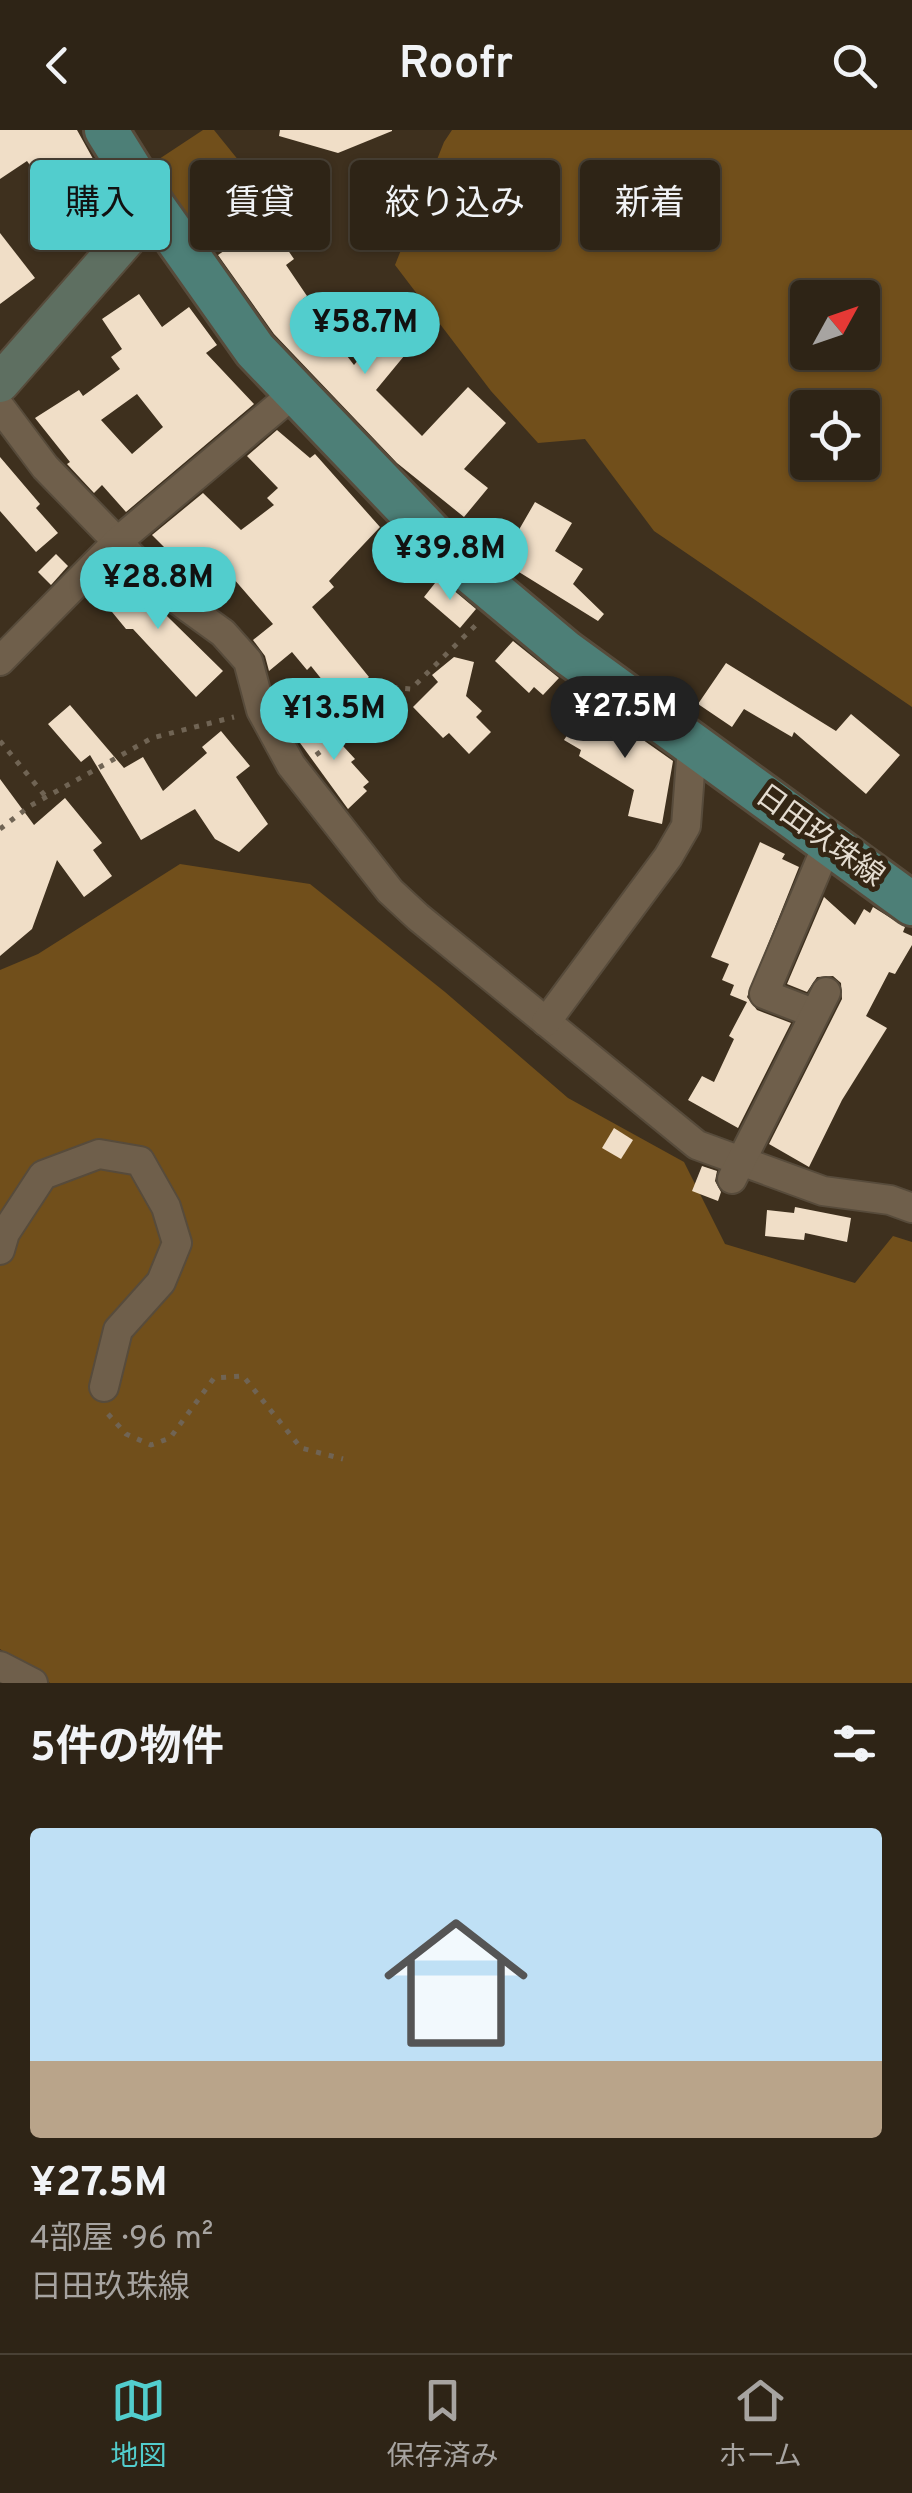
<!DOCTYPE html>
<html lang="ja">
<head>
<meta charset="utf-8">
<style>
	:root { --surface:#2e2416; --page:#362c1f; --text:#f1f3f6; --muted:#a7a4a1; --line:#494135; --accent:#52cdcd }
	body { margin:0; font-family:Overpass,"Noto Sans JP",sans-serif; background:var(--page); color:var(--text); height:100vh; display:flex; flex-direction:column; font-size:38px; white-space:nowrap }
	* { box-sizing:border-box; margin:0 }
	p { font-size:32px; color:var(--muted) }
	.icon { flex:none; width:55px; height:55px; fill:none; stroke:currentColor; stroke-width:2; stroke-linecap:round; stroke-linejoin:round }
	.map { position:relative; height:1553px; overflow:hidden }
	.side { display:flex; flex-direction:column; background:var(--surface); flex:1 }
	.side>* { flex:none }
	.banner { position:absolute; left:30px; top:30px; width:852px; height:90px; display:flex; gap:20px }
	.needle { width:65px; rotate:50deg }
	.tools { position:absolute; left:790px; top:150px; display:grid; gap:20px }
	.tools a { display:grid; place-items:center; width:90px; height:90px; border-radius:10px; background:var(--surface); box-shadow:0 2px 8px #0004,0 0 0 2px var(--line); font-size:50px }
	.price { position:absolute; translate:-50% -85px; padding:0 22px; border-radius:35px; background:var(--accent); color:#111; font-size:32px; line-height:65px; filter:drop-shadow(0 2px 5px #0008) }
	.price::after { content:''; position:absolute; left:50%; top:60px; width:30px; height:22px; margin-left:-15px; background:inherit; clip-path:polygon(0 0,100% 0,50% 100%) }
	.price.on { background:#222; color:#fff }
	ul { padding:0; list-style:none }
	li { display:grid; align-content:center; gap:20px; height:530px; padding:0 30px }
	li+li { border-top:2px solid var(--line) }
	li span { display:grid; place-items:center; height:310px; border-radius:10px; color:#555 }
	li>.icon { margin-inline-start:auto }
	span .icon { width:180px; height:180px; fill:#fffc; stroke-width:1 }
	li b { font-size:42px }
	h2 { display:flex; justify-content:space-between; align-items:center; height:120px; padding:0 30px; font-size:42px }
	.chip { padding:0 35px; border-radius:10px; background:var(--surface); box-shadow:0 2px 8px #0004,0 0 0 2px var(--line); font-size:35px; line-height:90px }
	.chip.on { background:var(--accent); color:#111 }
	header { display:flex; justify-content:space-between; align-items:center; height:130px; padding:0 30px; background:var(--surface); font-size:45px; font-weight:600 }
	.menu { display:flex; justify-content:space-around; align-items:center; height:140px; border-top:2px solid var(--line); background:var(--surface); font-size:28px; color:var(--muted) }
	.menu a { display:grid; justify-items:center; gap:5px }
	.menu .on { color:var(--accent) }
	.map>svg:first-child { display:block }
	.green { fill:#714f1b; fill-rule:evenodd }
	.building { fill:#f0dec7; fill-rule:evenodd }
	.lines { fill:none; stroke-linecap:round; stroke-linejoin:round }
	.street-casing { stroke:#574b3b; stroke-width:32 }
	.secondary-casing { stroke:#574b3b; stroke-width:42 }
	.primary-casing { stroke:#574b3b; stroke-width:48 }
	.path { stroke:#706454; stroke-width:5; stroke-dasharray:5 8; stroke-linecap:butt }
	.street { stroke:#6f5f4b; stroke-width:28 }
	.secondary { stroke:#5e6f61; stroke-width:38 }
	.primary { stroke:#4d7f77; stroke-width:42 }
	.labels { text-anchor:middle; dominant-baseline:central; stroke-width:10; stroke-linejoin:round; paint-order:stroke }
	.street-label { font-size:30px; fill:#e4dcd0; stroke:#342614 }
</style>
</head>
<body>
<header><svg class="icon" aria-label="back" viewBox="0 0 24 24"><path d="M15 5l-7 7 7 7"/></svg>Roofr<svg class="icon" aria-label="search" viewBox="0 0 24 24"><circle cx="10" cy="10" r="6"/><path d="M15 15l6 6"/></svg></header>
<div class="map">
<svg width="912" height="1553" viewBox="0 0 912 1553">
	<rect width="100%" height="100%" fill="#3e301e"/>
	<g class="green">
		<polygon points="203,0 214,0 256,52 187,95 150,35"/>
		<path d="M452 0H912V577L654 401 585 309 538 313 491 261 395 135 444 12ZM808 168H862V222H808ZM808 278H862V332H808Z"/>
		<polygon points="180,734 310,754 445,862 568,968 684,1032 725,1114 855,1153 893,1106 912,1112 912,1553 50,1553 0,1519 0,840 38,824"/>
	</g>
	<g class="building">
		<polygon points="0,0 77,0 97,36 52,67 27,31 0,49"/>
		<polygon points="280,0 392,0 392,1 338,23 279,6"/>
		<polygon points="259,97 267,109 276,103 294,129 286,135 307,166 303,169 354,235 384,199 409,220 376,260 422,306 468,257 506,293 464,339 488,358 464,387 397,333 274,204 218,125"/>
		<polygon points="0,103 35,148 0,174"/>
		<path d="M139 164 162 197 189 177 217 215 206 223 254 274 126 382 102 355 94 363 67 334 70 332 35 288 79 260 83 266 120 239 111 227 122 219 102 189ZM137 264 163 297 132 324 101 290Z"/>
		<polygon points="277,300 310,328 315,324 380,397 329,451 334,457 312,477 369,547 339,571 311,536 307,540 292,522 269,541 265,526 253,510 273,494 233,448 214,469 182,437 174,445 159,430 168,421 152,405 203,363 241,400 274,375 267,368 278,358 247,326"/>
		<polygon points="0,327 40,374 36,378 58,403 36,422 0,381"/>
		<polygon points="535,372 572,393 555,421 583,439 573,454 604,484 598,491 501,431"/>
		<polygon points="56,424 68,436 51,455 38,442"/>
		<polygon points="117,437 223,541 196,567 133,499 126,499 94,460"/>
		<polygon points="439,448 476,479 460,498 424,467"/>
		<polygon points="513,511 559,548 543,565 534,557 529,563 495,531"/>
		<polygon points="454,527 474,532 466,566 482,581 476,587 491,602 469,624 449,603 443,608 413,577 438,552 432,545"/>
		<polygon points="726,533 836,601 851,584 900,625 866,664 794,602 792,607 744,579 732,597 698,574"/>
		<polygon points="592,574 673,631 662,694 628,686 634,660 579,626 581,620 564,610 581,584 585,586"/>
		<polygon points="70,575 124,638 143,627 163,661 207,623 202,617 221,601 250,636 236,647 268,694 239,722 215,709 195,679 141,710 90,625 81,632 48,594"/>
		<polygon points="321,592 355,629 351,632 369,652 363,657 367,661 348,679 295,606"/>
		<polygon points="0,649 34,695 65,668 102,713 93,720 112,746 84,767 57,730 32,799 0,826"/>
		<polygon points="760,712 785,724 782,729 799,737 747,867 757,880 791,893 738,998 688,970 702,946 714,952 734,909 729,906 747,872 730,865 734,855 722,850 729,834 711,827"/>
		<polygon points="824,767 855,795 864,779 870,783 873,777 905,797 903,802 912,806 912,815 895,844 889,842 866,886 887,898 842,970 809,1037 769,1014 842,869 841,853 833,846 817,847 807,862 787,854"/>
		<polygon points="614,998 633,1010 621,1029 602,1018"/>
		<polygon points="702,1036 717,1041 715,1051 721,1062 718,1071 692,1061"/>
		<polygon points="795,1077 851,1088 847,1112 805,1103 804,1110 765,1106 767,1080 794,1083"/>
	</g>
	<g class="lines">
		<defs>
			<g id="street">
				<polyline points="0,277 45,337 165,461 223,503 248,531 261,580 291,635 390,761 418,787 697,1015 823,1061 890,1070 912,1078"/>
				<polyline points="0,531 117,412 293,264"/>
				<polyline points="813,883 764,864 828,713"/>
				<polyline points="546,892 668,727 686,696 692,616"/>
				<polyline points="732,1049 826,862"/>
				<polyline points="0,1120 5,1103 43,1045 99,1024 140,1031 166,1077 177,1113 161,1152 118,1200 104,1257"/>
				<polyline points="0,1536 33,1553"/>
			</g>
			<polyline id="secondary" points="0,253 154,77"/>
			<polyline id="primary" points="106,0 154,77 255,220 456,430 566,522 912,774"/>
		</defs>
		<use href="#street" class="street-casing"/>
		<use href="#secondary" class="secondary-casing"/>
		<use href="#primary" class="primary-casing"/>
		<g class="path">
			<polyline points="98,91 104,63"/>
			<polyline points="0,611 46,667"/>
			<polyline points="316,625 341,607 387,557 411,559 480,491"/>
			<polyline points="0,699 30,676 152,608 234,587"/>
			<polyline points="108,1284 126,1304 151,1315 170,1308 214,1248 243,1246 301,1318 343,1329"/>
		</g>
		<use href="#street" class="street"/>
		<use href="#secondary" class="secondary"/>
		<use href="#primary" class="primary"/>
	</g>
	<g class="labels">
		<g class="street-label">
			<text transform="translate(819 707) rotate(36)">日田玖珠線</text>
		</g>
	</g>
</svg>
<div class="tools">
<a><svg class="needle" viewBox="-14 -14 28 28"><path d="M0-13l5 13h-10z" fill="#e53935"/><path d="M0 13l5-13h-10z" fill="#a7a4a1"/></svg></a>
<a><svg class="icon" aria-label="locate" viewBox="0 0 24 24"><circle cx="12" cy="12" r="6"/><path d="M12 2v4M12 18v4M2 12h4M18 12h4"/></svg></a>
</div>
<b class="price" style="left:365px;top:247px">¥58.7M</b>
<b class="price" style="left:450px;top:473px">¥39.8M</b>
<b class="price" style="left:158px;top:502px">¥28.8M</b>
<b class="price on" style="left:625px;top:631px">¥27.5M</b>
<b class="price" style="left:334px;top:633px">¥13.5M</b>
<div class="banner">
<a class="chip on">購入</a>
<a class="chip">賃貸</a>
<a class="chip">絞り込み</a>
<a class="chip">新着</a>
</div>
</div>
<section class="side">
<h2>5件の物件<svg class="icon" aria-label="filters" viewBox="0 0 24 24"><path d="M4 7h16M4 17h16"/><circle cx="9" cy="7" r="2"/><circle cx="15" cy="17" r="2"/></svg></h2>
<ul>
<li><span style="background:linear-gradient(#bfe0f5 75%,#b9a48a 0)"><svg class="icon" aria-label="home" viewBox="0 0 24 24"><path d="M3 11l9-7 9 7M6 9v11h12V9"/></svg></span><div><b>¥27.5M</b><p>4部屋 · 96 m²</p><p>日田玖珠線</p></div></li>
</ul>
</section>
<nav class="menu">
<a class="on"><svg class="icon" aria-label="map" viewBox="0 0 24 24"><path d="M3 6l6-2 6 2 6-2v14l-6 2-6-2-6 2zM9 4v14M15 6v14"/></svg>地図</a>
<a><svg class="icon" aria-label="saved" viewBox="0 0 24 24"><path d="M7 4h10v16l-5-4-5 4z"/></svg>保存済み</a>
<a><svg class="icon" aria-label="home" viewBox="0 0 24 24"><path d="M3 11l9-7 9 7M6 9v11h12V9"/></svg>ホーム</a>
</nav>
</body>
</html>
